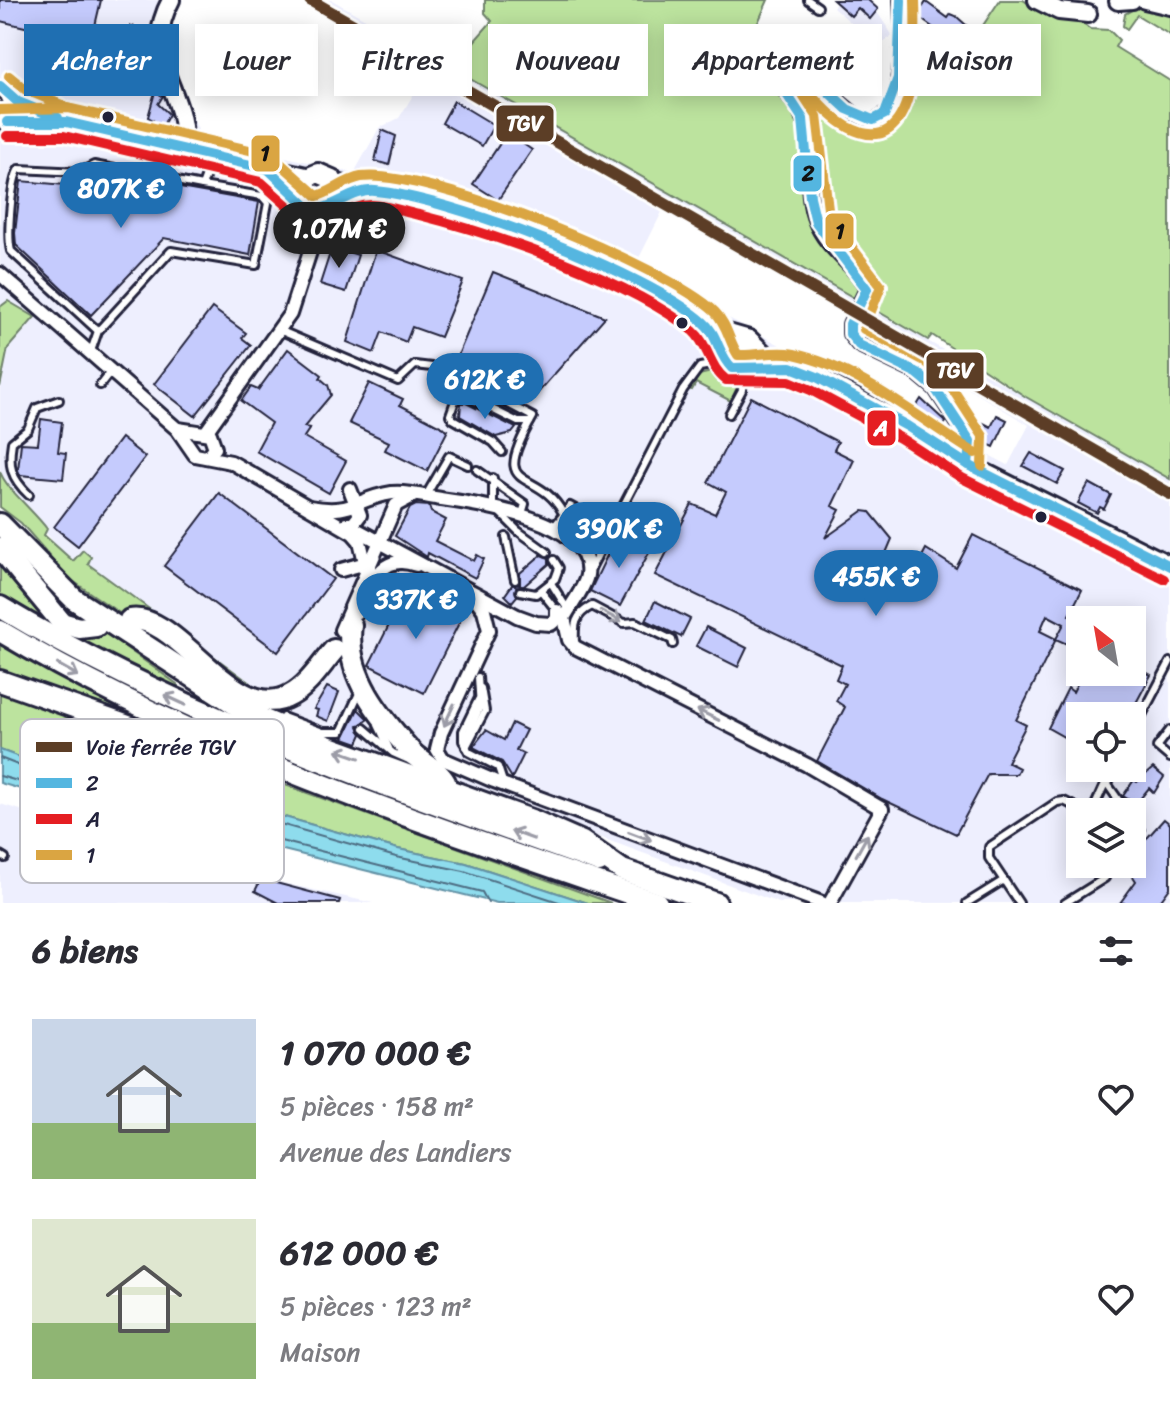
<!DOCTYPE html>
<html lang="fr">
<head>
<meta charset="utf-8">
<style>
	:root { --surface:#fff; --page:#f7f7f7; --text:#2b2b33; --muted:#7c7c81; --accent:#1f6fb2 }
	body { margin:0; font-family:Sriracha,sans-serif; background:var(--page); color:var(--text); height:100vh; display:flex; flex-direction:column; font-size:30px; white-space:nowrap }
	* { box-sizing:border-box; margin:0 }
	p { font-size:26px; color:var(--muted) }
	.icon { flex:none; width:44px; height:44px; fill:none; stroke:currentColor; stroke-width:2; stroke-linecap:round; stroke-linejoin:round }
	.map { position:relative; height:903px; overflow:hidden }
	.panel { display:flex; flex-direction:column; background:var(--surface); flex:1 }
	.panel>* { flex:none }
	.guide { position:absolute; left:24px; top:24px; width:1122px; height:72px; display:flex; gap:16px }
	.needle { width:52px; rotate:329deg }
	.tools { position:absolute; left:1066px; top:606px; display:grid; gap:16px }
	.tools a { display:grid; place-items:center; width:80px; height:80px; border-radius:0px; background:var(--surface); box-shadow:0 4px 20px #0003; font-size:40px }
	.price { position:absolute; translate:-50% -68px; padding:0 18px; border-radius:28px; background:var(--accent); color:#fff; font-size:26px; line-height:52px; filter:drop-shadow(0 2px 4px #0008) }
	.price::after { content:''; position:absolute; left:50%; top:48px; width:24px; height:18px; margin-left:-12px; background:inherit; clip-path:polygon(0 0,100% 0,50% 100%) }
	.price.active { background:#222; color:#fff }
	ul { padding:0; list-style:none }
	li { display:flex; align-items:center; gap:24px; height:200px; padding:0 32px }
	li span { display:grid; place-items:center; flex:none; width:224px; height:160px; border-radius:0px; color:#555 }
	li>.icon { margin-inline-start:auto }
	span .icon { width:96px; height:96px; fill:#fffc; stroke-width:1 }
	li b { font-size:34px }
	h2 { display:flex; justify-content:space-between; align-items:center; height:96px; padding:0 32px; font-size:34px }
	.pill { padding:0 28px; border-radius:0px; background:var(--surface); box-shadow:0 4px 20px #0003; font-size:28px; line-height:72px }
	.pill.active { background:var(--accent); color:#fff }
	.map>svg:first-child { display:block }
	.built { fill:#eeeffe; fill-rule:evenodd }
	.green { fill:#bce39e; stroke:#6f826c; stroke-width:2 }
	.water { fill:#8edced; stroke:#6392a6; stroke-width:2 }
	.lines { fill:none; stroke-linecap:round; stroke-linejoin:round }
	.shore { stroke:#4d6c82; stroke-width:2 }
	.building { fill:#c5cbfd; stroke:#22223b; stroke-width:2; fill-rule:evenodd }
	.service-casing { stroke:#22223b; stroke-width:12 }
	.minor-casing { stroke:#22223b; stroke-width:18 }
	.tertiary-casing { stroke:#22223b; stroke-width:22 }
	.secondary-casing { stroke:#22223b; stroke-width:24 }
	.trunk-casing { stroke:#22223b; stroke-width:26 }
	.service { stroke:#fff; stroke-width:6 }
	.minor { stroke:#fff; stroke-width:12 }
	.tertiary { stroke:#fff; stroke-width:16 }
	.secondary { stroke:#fff; stroke-width:18 }
	.trunk { stroke:#fff; stroke-width:20 }
	.bus-1-casing { stroke:#fff; stroke-width:16 }
	.bus-2-casing { stroke:#fff; stroke-width:16 }
	.bus-3-casing { stroke:#fff; stroke-width:16 }
	.bus-1 { stroke:#54b6e0; stroke-width:10 }
	.bus-2 { stroke:#e51e22; stroke-width:10 }
	.bus-3 { stroke:#daa542; stroke-width:10 }
	.rail-1-casing { stroke:#fff; stroke-width:18 }
	.rail-1 { stroke:#5c3e26; stroke-width:12 }
	.oneway { stroke:#9c9ca7 }
	.bus-dot { fill:#22223b; stroke:#fff; stroke-width:3 }
	.key { fill:#fff; stroke:#bdbdc4; stroke-width:2 }
	.key-label { font-size:22px; fill:#22223b }
	.line-badge { stroke:#fff; stroke-width:3 }
	.badge-label { font-size:22px; text-anchor:middle; font-weight:bold; fill:#fff }
	.pale-badge-label { font-size:22px; text-anchor:middle; font-weight:bold; fill:#111 }
</style>
</head>
<body>
<div class="map">
<svg width="1170" height="903" viewBox="0 0 1170 903">
	<rect width="100%" height="100%" fill="#fff"/>
	<filter id="ink" filterUnits="userSpaceOnUse"><feTurbulence type="fractalNoise" baseFrequency=".0125" numOctaves="2"/><feDisplacementMap in="SourceGraphic" scale="16" xChannelSelector="R" yChannelSelector="G"/><feConvolveMatrix kernelMatrix="1 2 1 2 8 2 1 2 1" color-interpolation-filters="sRGB"/></filter>
	<g filter="url(#ink)">
		<g class="built">
			<path d="M0 0H183L172 20 168 58 201 137 354 173 379 128 399 118 425 76 300 0H332L857 301 848 316 662 212 634 268 1008 465 1029 425 856 322 866 306 1170 479V903H779L310 731 94 590 30 514 0 493ZM1080 620H1132V672H1080ZM1080 716H1132V768H1080ZM1080 812H1132V864H1080Z"/>
			<polygon points="839,0 869,0 893,36 881,43 857,28 833,7"/>
			<polygon points="0,804 233,872 373,903 0,903"/>
		</g>
		<g class="green">
			<path d="M485 0H768L757 25 733 45 729 59H738C747 68 754 70 764 76 776 84 790 104 796 116 805 134 797 145 812 163L810 120 782 73 785 65C797 63 845 115 864 125L891 109 900 28 944 59 961 58 1000 0H1023L1046 15 1074 18 1090 29 1109 30 1119 40 1115 47 1170 81V479L1026 397 932 335 928 340 465 76 464 53 492 21 485 13Z"/>
			<polygon points="1143,4 1170,10 1170,35 1137,15 1127,29 1123,26 1125,14"/>
			<polygon points="8,301 35,317 8,348 0,387 0,307"/>
			<polygon points="724,369 731,373 738,385 731,401 696,383 692,390 688,389 699,375"/>
			<path d="M0 471C4 487 35 512 47 529L44 535 73 561 83 550 91 557 88 564 250 683 145 610 121 614 70 579 21 523 0 507Z"/>
			<polygon points="565,515 604,533 590,560 558,528"/>
			<polygon points="0,558 177,684 222,762 611,903 588,903 466,863 398,849 140,776 92,774 30,761 0,750"/>
		</g>
		<polygon class="water" points="0,750 30,761 91,774 145,778 398,849 466,863 588,903 497,903 255,843 82,807 0,783"/>
		<g class="lines">
			<g class="shore">
				<polyline points="0,758 28,769 90,781 143,785 396,857 464,871 562,903"/>
				<polyline points="0,776 84,800 257,835 482,892 488,903"/>
			</g>
		</g>
		<g class="building">
			<polygon points="0,0 101,0 91,43 0,21"/>
			<polygon points="833,0 868,0 878,9 870,19 858,8 851,16"/>
			<polygon points="926,2 948,18 951,14 956,16 966,25 961,33 970,40 954,41 947,37 943,41 936,36 939,32 917,16"/>
			<polygon points="821,24 837,37 822,56 802,38 809,29 814,33"/>
			<polygon points="131,26 148,30 143,53 125,49"/>
			<polygon points="231,56 242,74 233,79 228,71 218,76 213,68"/>
			<polygon points="155,92 163,96 158,104 169,114 162,127 151,124 153,120 148,117"/>
			<polygon points="454,101 494,125 482,146 442,123"/>
			<polygon points="382,130 396,136 389,165 375,161"/>
			<polygon points="507,133 532,150 498,200 473,184"/>
			<polygon points="98,177 110,188 129,179 141,186 146,182 259,202 250,255 164,238 91,315 16,245 15,233 21,181 88,187"/>
			<polygon points="332,247 358,255 346,292 320,284"/>
			<polygon points="376,250 463,281 440,337 412,327 406,342 382,332 374,353 347,342"/>
			<polygon points="493,272 605,317 528,404 453,367"/>
			<polygon points="212,308 246,333 242,338 251,345 195,416 154,384"/>
			<polygon points="288,349 322,375 320,378 328,385 331,395 304,427 310,428 304,437 346,461 329,493 256,451 271,423 241,401 251,387 258,390"/>
			<polygon points="369,383 403,399 400,405 448,430 427,471 385,450 389,442 349,423"/>
			<path d="M751 397 838 442 834 450 854 460 832 506 840 510 825 538 863 511 870 512 892 539 886 553 916 568 926 549 956 568 973 535 1082 590 1069 615 1079 620 1067 644 1056 639 1016 720 1026 725 1007 762 1019 768 1016 774H988L956 834 882 799 817 761 845 707 836 701 845 684 836 679 842 665 655 575 692 504 715 514 726 492 708 482ZM1047 615 1064 624 1056 639 1040 631Z"/>
			<polygon points="921,399 946,422 941,431 911,415"/>
			<polygon points="461,403 466,403 516,428 512,433 496,437 460,416"/>
			<polygon points="997,415 1007,420 994,447 979,440 982,434 975,430 980,421 991,427"/>
			<polygon points="41,419 62,422 58,452 66,453 63,479 20,475 18,470 21,443 38,444"/>
			<polygon points="121,438 145,457 78,546 54,527"/>
			<polygon points="1031,453 1065,471 1057,484 1023,466"/>
			<polygon points="1089,483 1111,495 1104,509 1100,507 1097,513 1078,503"/>
			<polygon points="219,493 333,579 278,652 164,566"/>
			<polygon points="416,505 429,506 431,512 446,520 435,541 474,561 477,555 484,559 475,578 428,553 427,557 395,536 410,508"/>
			<polygon points="617,535 650,551 620,606 590,591"/>
			<polygon points="541,555 549,558 549,564 524,586 516,587 517,596 512,602 505,595 512,585 520,584 520,573"/>
			<polygon points="407,589 462,617 424,693 369,665"/>
			<polygon points="655,601 690,619 681,637 646,620"/>
			<polygon points="706,627 747,648 738,667 696,646"/>
			<polygon points="1132,665 1151,675 1129,716 1114,711 1111,716 1080,716 1080,746 1048,728 1068,688 1073,692 1083,672 1132,672"/>
			<polygon points="327,687 339,692 328,721 316,716 318,710 314,709"/>
			<polygon points="358,709 368,719 358,726 362,734 358,743 344,738"/>
			<polygon points="512,723 526,730 516,750 524,754 512,778 502,762 473,747 486,730 504,740"/>
			<polygon points="1153,768 1164,777 1154,793 1149,788 1136,804 1123,796 1134,780 1137,782"/>
			<polygon points="1164,819 1170,824 1170,888 1159,903 1120,903 1136,881 1125,864 1132,864 1132,848 1148,837"/>
			<polygon points="261,879 340,900 339,903 278,903 255,891"/>
		</g>
		<g class="lines">
			<defs>
				<g id="service">
					<polyline points="808,0 818,7"/>
					<polyline points="811,52 835,82 840,99"/>
					<path d="M279 330 398 381 415 365 440 368 533 417C487 497 537 465 563 513"/>
					<path d="M98 331 11 251C7 236 11 180 19 169L80 172 94 165 202 186"/>
					<polyline points="90,354 98,331 171,251 256,265 268,203 262,196 202,186 212,159"/>
					<polyline points="100,385 110,372"/>
					<polyline points="729,414 742,390 743,380"/>
					<polyline points="502,452 493,442 453,419 450,415 456,398 466,396 518,422 530,422"/>
					<polyline points="477,470 525,504 522,514"/>
					<polyline points="493,478 493,506 518,531 547,552"/>
					<path d="M29 495C11 478 8 466 12 442L28 429 37 408 59 400"/>
					<polyline points="425,497 449,456 468,465"/>
					<polyline points="552,529 570,506 597,521 613,519"/>
					<polyline points="506,537 515,580"/>
					<polyline points="589,572 683,390 700,367 722,363"/>
					<polyline points="551,583 568,610"/>
					<polyline points="520,591 536,594 555,579 559,568 554,560"/>
					<polyline points="541,591 556,610"/>
					<path d="M575 643C574 625 574 615 592 606L624 623 635 622 672 640 673 644"/>
					<polyline points="478,677 480,707 464,742 469,752 498,767 503,782"/>
					<polyline points="283,717 323,732 341,732 361,689"/>
					<polyline points="378,725 389,748"/>
					<polyline points="364,728 393,753 411,761"/>
					<polyline points="1170,730 1157,747 1170,758"/>
					<polyline points="1132,734 1170,662"/>
					<polyline points="463,741 463,731 478,700"/>
					<polyline points="466,747 485,711 481,688"/>
					<polyline points="1113,768 1108,785 1127,812"/>
					<polyline points="1092,812 1107,779"/>
					<polyline points="1132,819 1140,830"/>
					<polyline points="0,855 5,858"/>
					<polyline points="967,903 1004,880"/>
					<polyline points="1019,903 989,858 989,847 1057,802 1064,801 1086,812"/>
					<polyline points="1065,903 1105,878 1108,864"/>
				</g>
				<g id="minor">
					<path d="M901 0C901 24 909 147 856 115 831 100 815 72 791 57L778 59 773 73C781 89 797 101 803 119 814 151 803 191 816 222 827 250 854 263 867 289L850 324V334L859 345 917 373 935 388 970 441 968 465"/>
					<polyline points="0,274 177,429 195,455 231,462 353,533 360,541 366,567"/>
					<polyline points="178,429 210,434 215,448 207,457"/>
					<polyline points="206,432 290,314 323,211"/>
					<path d="M309 507C354 515 354 499 392 493 408 491 425 497 441 499 477 504 595 520 587 575 585 588 570 606 564 618L569 640 575 647 807 765 882 809 830 903"/>
					<polyline points="346,524 353,524 360,515 350,489"/>
					<polyline points="352,527 517,616 536,623 551,624 557,619 557,611"/>
					<polyline points="341,570 359,565 372,572 357,612"/>
					<path d="M372 583C382 565 395 557 416 565"/>
					<polyline points="472,594 484,610 489,630 441,733 437,749 443,759 494,781 822,903"/>
					<polyline points="341,630 396,505 413,496"/>
				</g>
				<g id="tertiary">
					<path d="M171 0C137 62 191 93 183 149"/>
					<polyline points="1037,0 1059,11 1088,14"/>
					<polyline points="1145,0 1170,6"/>
					<polyline points="1118,1 1132,0"/>
				</g>
				<g id="secondary">
					<polyline points="11,97 66,122 306,177"/>
					<polyline points="7,122 52,121"/>
					<polyline points="335,184 414,198 466,213 561,247 629,277 718,331 749,340 767,358 817,377 907,426 968,465 1170,566"/>
					<path d="M332 204 337 194 332 179 318 173 302 180C298 188 296 196 303 204 317 223 346 196 362 190"/>
					<polyline points="707,324 725,362 732,368 780,366"/>
				</g>
				<g id="trunk">
					<polyline points="0,524 74,599 252,715 327,746 534,821 582,842 622,870 716,903"/>
					<polyline points="0,548 62,623 79,628 96,626"/>
					<path d="M0 607C188 720 394 789 599 862"/>
					<path d="M130 620C178 611 234 728 291 695 309 685 321 665 334 650"/>
					<path d="M351 625C344 675 381 718 413 754 423 763 439 771 445 782"/>
					<path d="M0 631C204 753 433 826 657 903"/>
					<polyline points="0,681 239,765"/>
				</g>
			</defs>
			<use href="#service" class="service-casing"/>
			<use href="#minor" class="minor-casing"/>
			<use href="#tertiary" class="tertiary-casing"/>
			<use href="#secondary" class="secondary-casing"/>
			<use href="#trunk" class="trunk-casing"/>
			<use href="#service" class="service"/>
			<use href="#minor" class="minor"/>
			<use href="#tertiary" class="tertiary"/>
			<use href="#secondary" class="secondary"/>
			<use href="#trunk" class="trunk"/>
			<defs>
				<g id="bus-1">
					<polyline points="901,0 898,78 885,114 873,120 847,109 791,57 778,59 773,73 803,119 810,197 816,222 867,289 850,324 850,334 859,345 917,373 935,388 970,441 968,465"/>
					<polyline points="0,86 18,102 58,118"/>
					<path d="M7 122H66L268 169 311 210C334 210 352 189 375 191 448 197 648 273 703 322 718 334 718 355 732 368L791 367 817 377 907 426 968 465 1170 566"/>
				</g>
				<path id="bus-2" d="M7 136H64L261 182 308 224C332 225 349 205 372 205 387 205 404 212 419 215 495 234 633 282 693 331 708 344 709 367 726 380L789 381 811 390 900 438 962 478 1164 579"/>
				<g id="bus-3">
					<path d="M915 0C916 38 921 166 848 127 825 114 810 90 789 73L817 116 829 217 881 286 864 329 925 361 946 379 983 436 982 466"/>
					<polyline points="9,76 26,90 62,105"/>
					<path d="M0 110 68 108 271 155 317 196C332 192 345 180 361 177 426 168 667 266 715 312 727 324 729 341 738 355 757 356 776 350 794 354 860 368 919 419 975 453"/>
				</g>
			</defs>
			<use href="#bus-1" class="bus-1-casing"/>
			<use href="#bus-2" class="bus-2-casing"/>
			<use href="#bus-3" class="bus-3-casing"/>
			<use href="#bus-1" class="bus-1"/>
			<use href="#bus-2" class="bus-2"/>
			<use href="#bus-3" class="bus-3"/>
			<defs>
				<polyline id="rail-1" points="310,0 1170,494"/>
			</defs>
			<use href="#rail-1" class="rail-1-casing"/>
			<use href="#rail-1" class="rail-1"/>
		</g>
		<defs><path id="oneway-shaft" d="M-6 0H5M1.5-3L5.5 0L1.5 3" fill="none" stroke-width="1.6" stroke-linecap="round" stroke-linejoin="round" transform="scale(2)"/></defs>
		<g class="oneway">
			<use href="#oneway-shaft" transform="translate(611 616) rotate(28)"/>
			<use href="#oneway-shaft" transform="translate(68 670) rotate(29)"/>
			<use href="#oneway-shaft" transform="translate(175 700) rotate(-155)"/>
			<use href="#oneway-shaft" transform="translate(449 715) rotate(115)"/>
			<use href="#oneway-shaft" transform="translate(708 715) rotate(-154)"/>
			<use href="#oneway-shaft" transform="translate(348 754) rotate(-161)"/>
			<use href="#oneway-shaft" transform="translate(522 835) rotate(-160)"/>
			<use href="#oneway-shaft" transform="translate(640 836) rotate(21)"/>
			<use href="#oneway-shaft" transform="translate(862 845) rotate(-61)"/>
		</g>
	</g>
	<g class="bus-dot">
		<circle cx="108" cy="117" r="7"/>
		<circle cx="682" cy="323" r="7"/>
		<circle cx="1041" cy="517" r="7"/>
	</g>
	<rect x="20" y="719" width="264" height="164" rx="12" class="key"/>
	<rect x="36" y="742" width="36" height="10" fill="#5c3e26"/>
	<rect x="36" y="778" width="36" height="10" fill="#54b6e0"/>
	<rect x="36" y="814" width="36" height="10" fill="#e51e22"/>
	<rect x="36" y="850" width="36" height="10" fill="#daa542"/>
	<g class="key-label">
		<text x="86" y="755">Voie ferrée TGV</text>
		<text x="86" y="791">2</text>
		<text x="86" y="827">A</text>
		<text x="86" y="863">1</text>
	</g>
	<g class="line-badge">
		<rect x="495" y="104" width="60" height="39" rx="8" fill="#5c3e26"/>
		<rect x="250" y="134" width="31" height="39" rx="8" fill="#daa542"/>
		<rect x="792" y="154" width="31" height="39" rx="8" fill="#54b6e0"/>
		<rect x="824" y="212" width="31" height="38" rx="8" fill="#daa542"/>
		<rect x="925" y="351" width="60" height="39" rx="8" fill="#5c3e26"/>
		<rect x="866" y="409" width="31" height="38" rx="8" fill="#e51e22"/>
	</g>
	<g class="badge-label">
		<text x="525" y="131">TGV</text>
		<text x="955" y="378">TGV</text>
		<text x="881" y="436">A</text>
	</g>
	<g class="pale-badge-label">
		<text x="265" y="161">1</text>
		<text x="808" y="181">2</text>
		<text x="840" y="239">1</text>
	</g>
</svg>
<div class="tools">
<a><svg class="needle" viewBox="-14 -14 28 28"><path d="M0-13l5 13h-10z" fill="#e53935"/><path d="M0 13l5-13h-10z" fill="#7c7c81"/></svg></a>
<a><svg class="icon" aria-label="locate" viewBox="0 0 24 24"><circle cx="12" cy="12" r="6"/><path d="M12 2v4M12 18v4M2 12h4M18 12h4"/></svg></a>
<a><svg class="icon" aria-label="layers" viewBox="0 0 24 24"><path d="M12 4l9 5-9 5-9-5zM3 14l9 5 9-5"/></svg></a>
</div>
<b class="price" style="left:121px;top:230px">807K €</b>
<b class="price active" style="left:339px;top:270px">1.07M €</b>
<b class="price" style="left:485px;top:421px">612K €</b>
<b class="price" style="left:619px;top:570px">390K €</b>
<b class="price" style="left:876px;top:618px">455K €</b>
<b class="price" style="left:416px;top:641px">337K €</b>
<div class="guide">
<a class="pill active">Acheter</a>
<a class="pill">Louer</a>
<a class="pill">Filtres</a>
<a class="pill">Nouveau</a>
<a class="pill">Appartement</a>
<a class="pill">Maison</a>
</div>
</div>
<section class="panel">
<h2>6 biens<svg class="icon" aria-label="filters" viewBox="0 0 24 24"><path d="M4 7h16M4 17h16"/><circle cx="9" cy="7" r="2"/><circle cx="15" cy="17" r="2"/></svg></h2>
<ul>
<li><span style="background:linear-gradient(#c9d6e8 65%,#8fb573 0)"><svg class="icon" aria-label="home" viewBox="0 0 24 24"><path d="M3 11l9-7 9 7M6 9v11h12V9"/></svg></span><div><b>1 070 000 €</b><p>5 pièces · 158 m²</p><p>Avenue des Landiers</p></div><svg class="icon" aria-label="heart" viewBox="0 0 24 24"><path d="M12 20l-8-8c-3-5 5-10 8-4 3-6 11-1 8 4z"/></svg></li>
<li><span style="background:linear-gradient(#dfe7d0 65%,#8fb573 0)"><svg class="icon" aria-label="home" viewBox="0 0 24 24"><path d="M3 11l9-7 9 7M6 9v11h12V9"/></svg></span><div><b>612 000 €</b><p>5 pièces · 123 m²</p><p>Maison</p></div><svg class="icon" aria-label="heart" viewBox="0 0 24 24"><path d="M12 20l-8-8c-3-5 5-10 8-4 3-6 11-1 8 4z"/></svg></li>
</ul>
</section>
</body>
</html>
